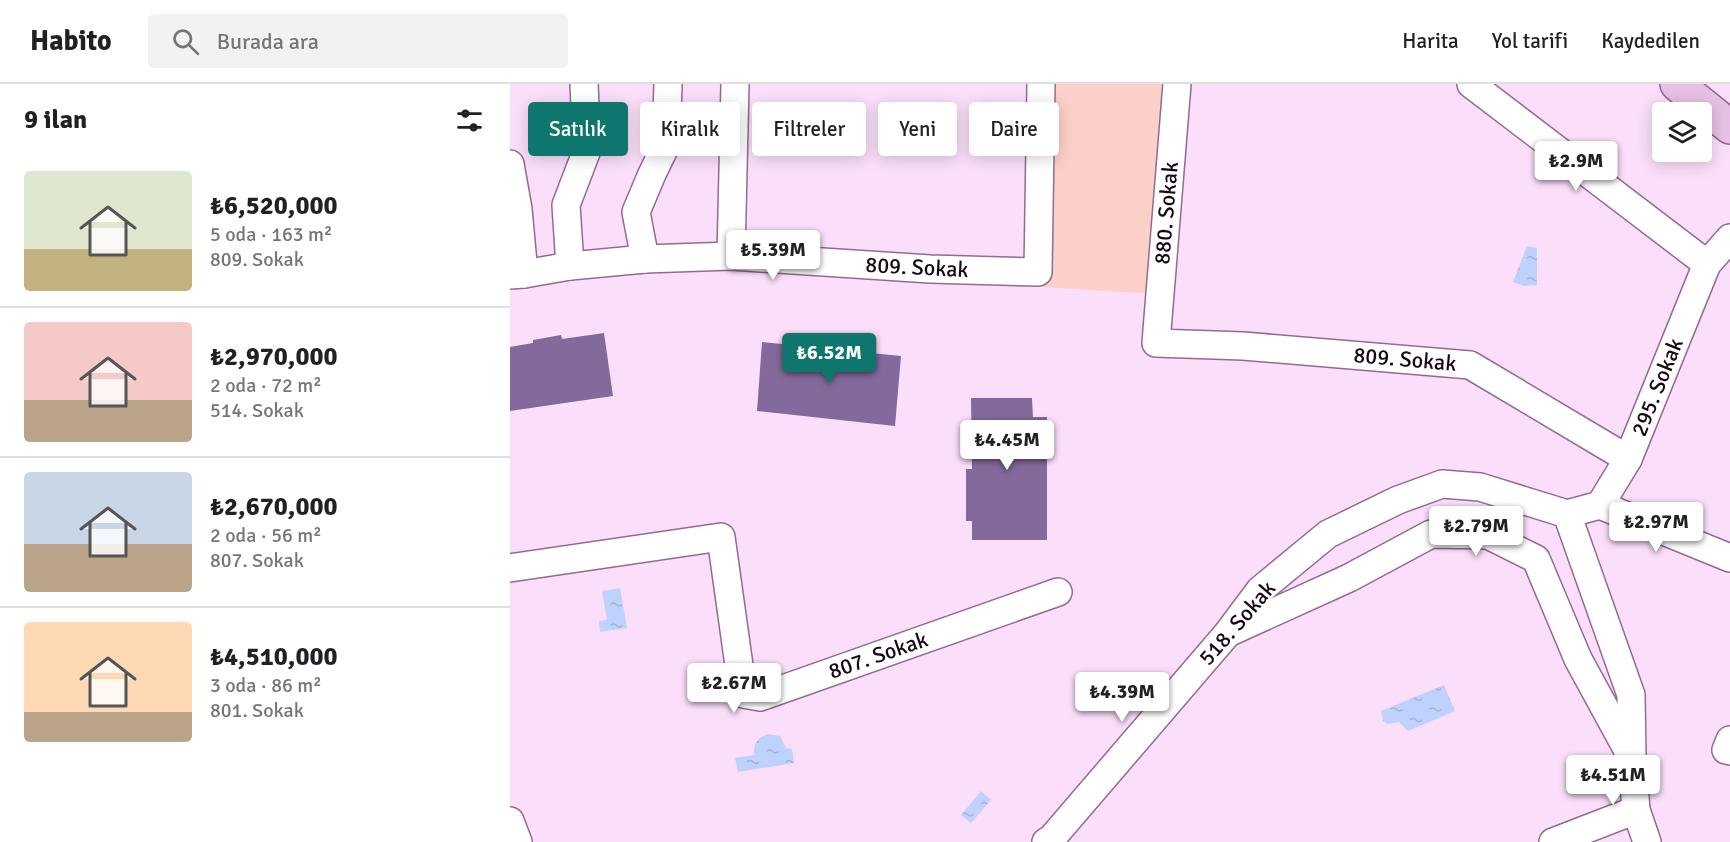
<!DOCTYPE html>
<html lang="tr">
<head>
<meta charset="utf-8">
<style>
	:root { --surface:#fff; --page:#f2f2f2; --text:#202124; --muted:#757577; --line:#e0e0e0; --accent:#0f766e }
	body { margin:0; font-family:Signika,sans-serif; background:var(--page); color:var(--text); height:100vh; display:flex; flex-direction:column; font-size:22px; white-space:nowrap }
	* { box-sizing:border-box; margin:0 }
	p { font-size:20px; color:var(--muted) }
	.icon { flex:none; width:33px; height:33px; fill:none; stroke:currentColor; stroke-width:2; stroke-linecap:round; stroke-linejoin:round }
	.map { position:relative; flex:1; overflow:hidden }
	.sheet { display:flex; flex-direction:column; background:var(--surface); width:510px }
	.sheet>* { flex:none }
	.banner { position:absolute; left:18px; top:18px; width:570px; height:54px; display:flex; gap:12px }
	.controls { position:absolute; left:1142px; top:18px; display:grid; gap:12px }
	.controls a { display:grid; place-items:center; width:60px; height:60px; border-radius:6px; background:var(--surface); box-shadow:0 3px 15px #0003; font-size:30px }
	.price { position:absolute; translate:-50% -51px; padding:0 14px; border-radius:6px; background:#fff; color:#222; font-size:20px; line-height:39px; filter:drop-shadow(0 2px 3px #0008) }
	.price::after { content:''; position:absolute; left:50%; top:36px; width:18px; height:14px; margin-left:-9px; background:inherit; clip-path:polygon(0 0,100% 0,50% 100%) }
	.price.active { background:var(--accent); color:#fff }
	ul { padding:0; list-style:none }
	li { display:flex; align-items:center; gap:18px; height:150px; padding:0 24px }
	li+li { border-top:2px solid var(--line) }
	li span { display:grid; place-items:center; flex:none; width:168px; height:120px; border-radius:6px; color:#555 }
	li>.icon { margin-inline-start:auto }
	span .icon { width:72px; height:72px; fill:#fffc; stroke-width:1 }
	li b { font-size:26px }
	h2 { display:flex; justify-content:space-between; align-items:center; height:72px; padding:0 24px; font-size:26px }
	.tag { padding:0 21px; border-radius:6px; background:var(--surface); box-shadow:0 3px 15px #0003; font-size:21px; line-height:54px }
	.tag.active { background:var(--accent); color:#fff }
	header { display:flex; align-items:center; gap:36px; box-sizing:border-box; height:84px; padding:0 30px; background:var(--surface); border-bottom:2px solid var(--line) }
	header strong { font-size:28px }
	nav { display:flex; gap:33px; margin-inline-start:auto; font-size:21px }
	.search { width:420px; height:54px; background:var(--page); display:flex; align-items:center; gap:15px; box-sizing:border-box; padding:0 21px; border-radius:6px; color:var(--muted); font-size:22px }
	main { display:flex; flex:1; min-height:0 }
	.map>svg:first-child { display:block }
	.park { fill:#fbd0c9 }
	.water { fill:url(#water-ripples) }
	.building { fill:#846a9c }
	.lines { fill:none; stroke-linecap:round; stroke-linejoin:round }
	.minor-casing { stroke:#946a93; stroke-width:30 }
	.major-casing { stroke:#926491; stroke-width:36 }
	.minor { stroke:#fff; stroke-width:27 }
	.major { stroke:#e6c0e5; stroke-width:33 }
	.labels { text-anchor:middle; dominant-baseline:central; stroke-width:5; stroke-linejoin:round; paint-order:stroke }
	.street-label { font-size:22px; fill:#150715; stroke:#fff }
</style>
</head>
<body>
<header>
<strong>Habito</strong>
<div class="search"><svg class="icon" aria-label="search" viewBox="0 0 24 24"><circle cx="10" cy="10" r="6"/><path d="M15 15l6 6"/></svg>Burada ara</div>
<nav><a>Harita</a><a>Yol tarifi</a><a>Kaydedilen</a></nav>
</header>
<main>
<section class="sheet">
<h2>9 ilan<svg class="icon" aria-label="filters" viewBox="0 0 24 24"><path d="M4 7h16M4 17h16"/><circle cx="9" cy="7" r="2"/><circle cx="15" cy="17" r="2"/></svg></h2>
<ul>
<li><span style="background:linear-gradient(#dfe7d0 65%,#c2b280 0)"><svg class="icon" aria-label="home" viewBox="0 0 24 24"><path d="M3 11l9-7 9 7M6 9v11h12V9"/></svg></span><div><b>₺6,520,000</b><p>5 oda · 163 m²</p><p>809. Sokak</p></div></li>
<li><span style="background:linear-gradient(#f6c9c9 65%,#b9a48a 0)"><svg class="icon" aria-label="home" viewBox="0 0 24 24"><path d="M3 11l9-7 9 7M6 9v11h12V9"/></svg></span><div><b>₺2,970,000</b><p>2 oda · 72 m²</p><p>514. Sokak</p></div></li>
<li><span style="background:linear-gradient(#c9d6e8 60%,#b9a48a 0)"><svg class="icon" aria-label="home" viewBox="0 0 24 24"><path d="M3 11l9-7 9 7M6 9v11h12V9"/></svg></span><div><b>₺2,670,000</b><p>2 oda · 56 m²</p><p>807. Sokak</p></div></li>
<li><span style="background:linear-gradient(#ffd9b3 75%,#b9a48a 0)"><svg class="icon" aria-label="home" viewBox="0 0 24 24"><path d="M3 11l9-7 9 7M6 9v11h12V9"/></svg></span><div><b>₺4,510,000</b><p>3 oda · 86 m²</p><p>801. Sokak</p></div></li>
</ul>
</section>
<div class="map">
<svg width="1220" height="758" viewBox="0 0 1220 758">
	<defs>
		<pattern id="water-ripples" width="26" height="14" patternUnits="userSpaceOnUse" patternTransform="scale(1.5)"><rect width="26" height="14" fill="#bfd1fd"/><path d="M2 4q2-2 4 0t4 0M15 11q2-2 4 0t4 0" fill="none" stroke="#a3b2d8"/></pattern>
	</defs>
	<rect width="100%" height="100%" fill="#fbdffa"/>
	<polygon class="park" points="539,0 659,0 645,210 532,203"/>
	<g class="water">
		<polygon points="1017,162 1027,164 1027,201 1014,202 1003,198"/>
		<polygon points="110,504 117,544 90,548 89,537 97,536 92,507"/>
		<polygon points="934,601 945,627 898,647 889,638 877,640 873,637 871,627"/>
		<path d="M258 650 270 652 276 664 282 665 284 679 228 688 225 674 244 671C243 660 248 653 258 650Z"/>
		<polygon points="471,707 481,716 461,739 451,731"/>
	</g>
	<g class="building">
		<polygon points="94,249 103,312 0,327 0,263 23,259 23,256 51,251 52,255"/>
		<polygon points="252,258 391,272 385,342 247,327"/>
		<polygon points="461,314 522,314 523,333 537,333 537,456 462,456 462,437 456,437 456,385 462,385"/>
	</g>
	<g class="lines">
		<defs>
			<g id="minor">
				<polyline points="667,0 646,259 733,262 960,281 1118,375"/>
				<polyline points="961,0 1197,180"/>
				<polyline points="0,80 8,125 14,190"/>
				<polyline points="221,172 225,0"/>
				<polyline points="135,175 126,128 142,90 156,61 158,0"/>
				<polyline points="60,182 56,121 77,66 74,0"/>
				<polyline points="0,191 14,190 60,182 135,175 221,172 420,185 528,188 531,0"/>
				<polyline points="1090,421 1220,474"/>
				<polyline points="1057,430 1121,611 1122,674 1126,726 1137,758"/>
				<polyline points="1057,430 1090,421 1118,375 1197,180 1220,154"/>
				<polyline points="0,484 211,453 233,610 250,613 548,508"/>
				<polyline points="720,548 839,494 921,450 978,451 1026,475 1068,575 1122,674"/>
				<polyline points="1220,656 1216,666 1220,667"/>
				<polyline points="0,737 8,758"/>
				<polyline points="536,758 542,754 717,550 750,506 818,450 888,416 932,400 970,403 1057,430"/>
				<polyline points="1043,758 1126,726"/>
			</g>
			<polyline id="major" points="1167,0 1220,43"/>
		</defs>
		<use href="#minor" class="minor-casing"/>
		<use href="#major" class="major-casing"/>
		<use href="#minor" class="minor"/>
		<use href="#major" class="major"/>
	</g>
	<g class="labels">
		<g class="street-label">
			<text transform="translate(656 129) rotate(-85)">880. Sokak</text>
			<text transform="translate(407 183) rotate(3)">809. Sokak</text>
			<text transform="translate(895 275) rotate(5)">809. Sokak</text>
			<text transform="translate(1147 303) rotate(-68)">295. Sokak</text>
			<text transform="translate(727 539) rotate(-49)">518. Sokak</text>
			<text transform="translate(368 571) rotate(-19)">807. Sokak</text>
		</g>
	</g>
</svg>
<div class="controls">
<a><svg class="icon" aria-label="layers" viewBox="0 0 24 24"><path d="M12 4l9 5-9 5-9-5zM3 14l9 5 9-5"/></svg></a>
</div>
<b class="price" style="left:1066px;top:108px">₺2.9M</b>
<b class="price" style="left:263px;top:197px">₺5.39M</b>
<b class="price active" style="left:319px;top:300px">₺6.52M</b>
<b class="price" style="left:497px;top:387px">₺4.45M</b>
<b class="price" style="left:1146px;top:469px">₺2.97M</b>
<b class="price" style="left:966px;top:473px">₺2.79M</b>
<b class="price" style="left:224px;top:630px">₺2.67M</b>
<b class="price" style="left:612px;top:639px">₺4.39M</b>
<b class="price" style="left:1103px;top:722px">₺4.51M</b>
<div class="banner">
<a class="tag active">Satılık</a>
<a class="tag">Kiralık</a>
<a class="tag">Filtreler</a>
<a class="tag">Yeni</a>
<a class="tag">Daire</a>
</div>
</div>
</main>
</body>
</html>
